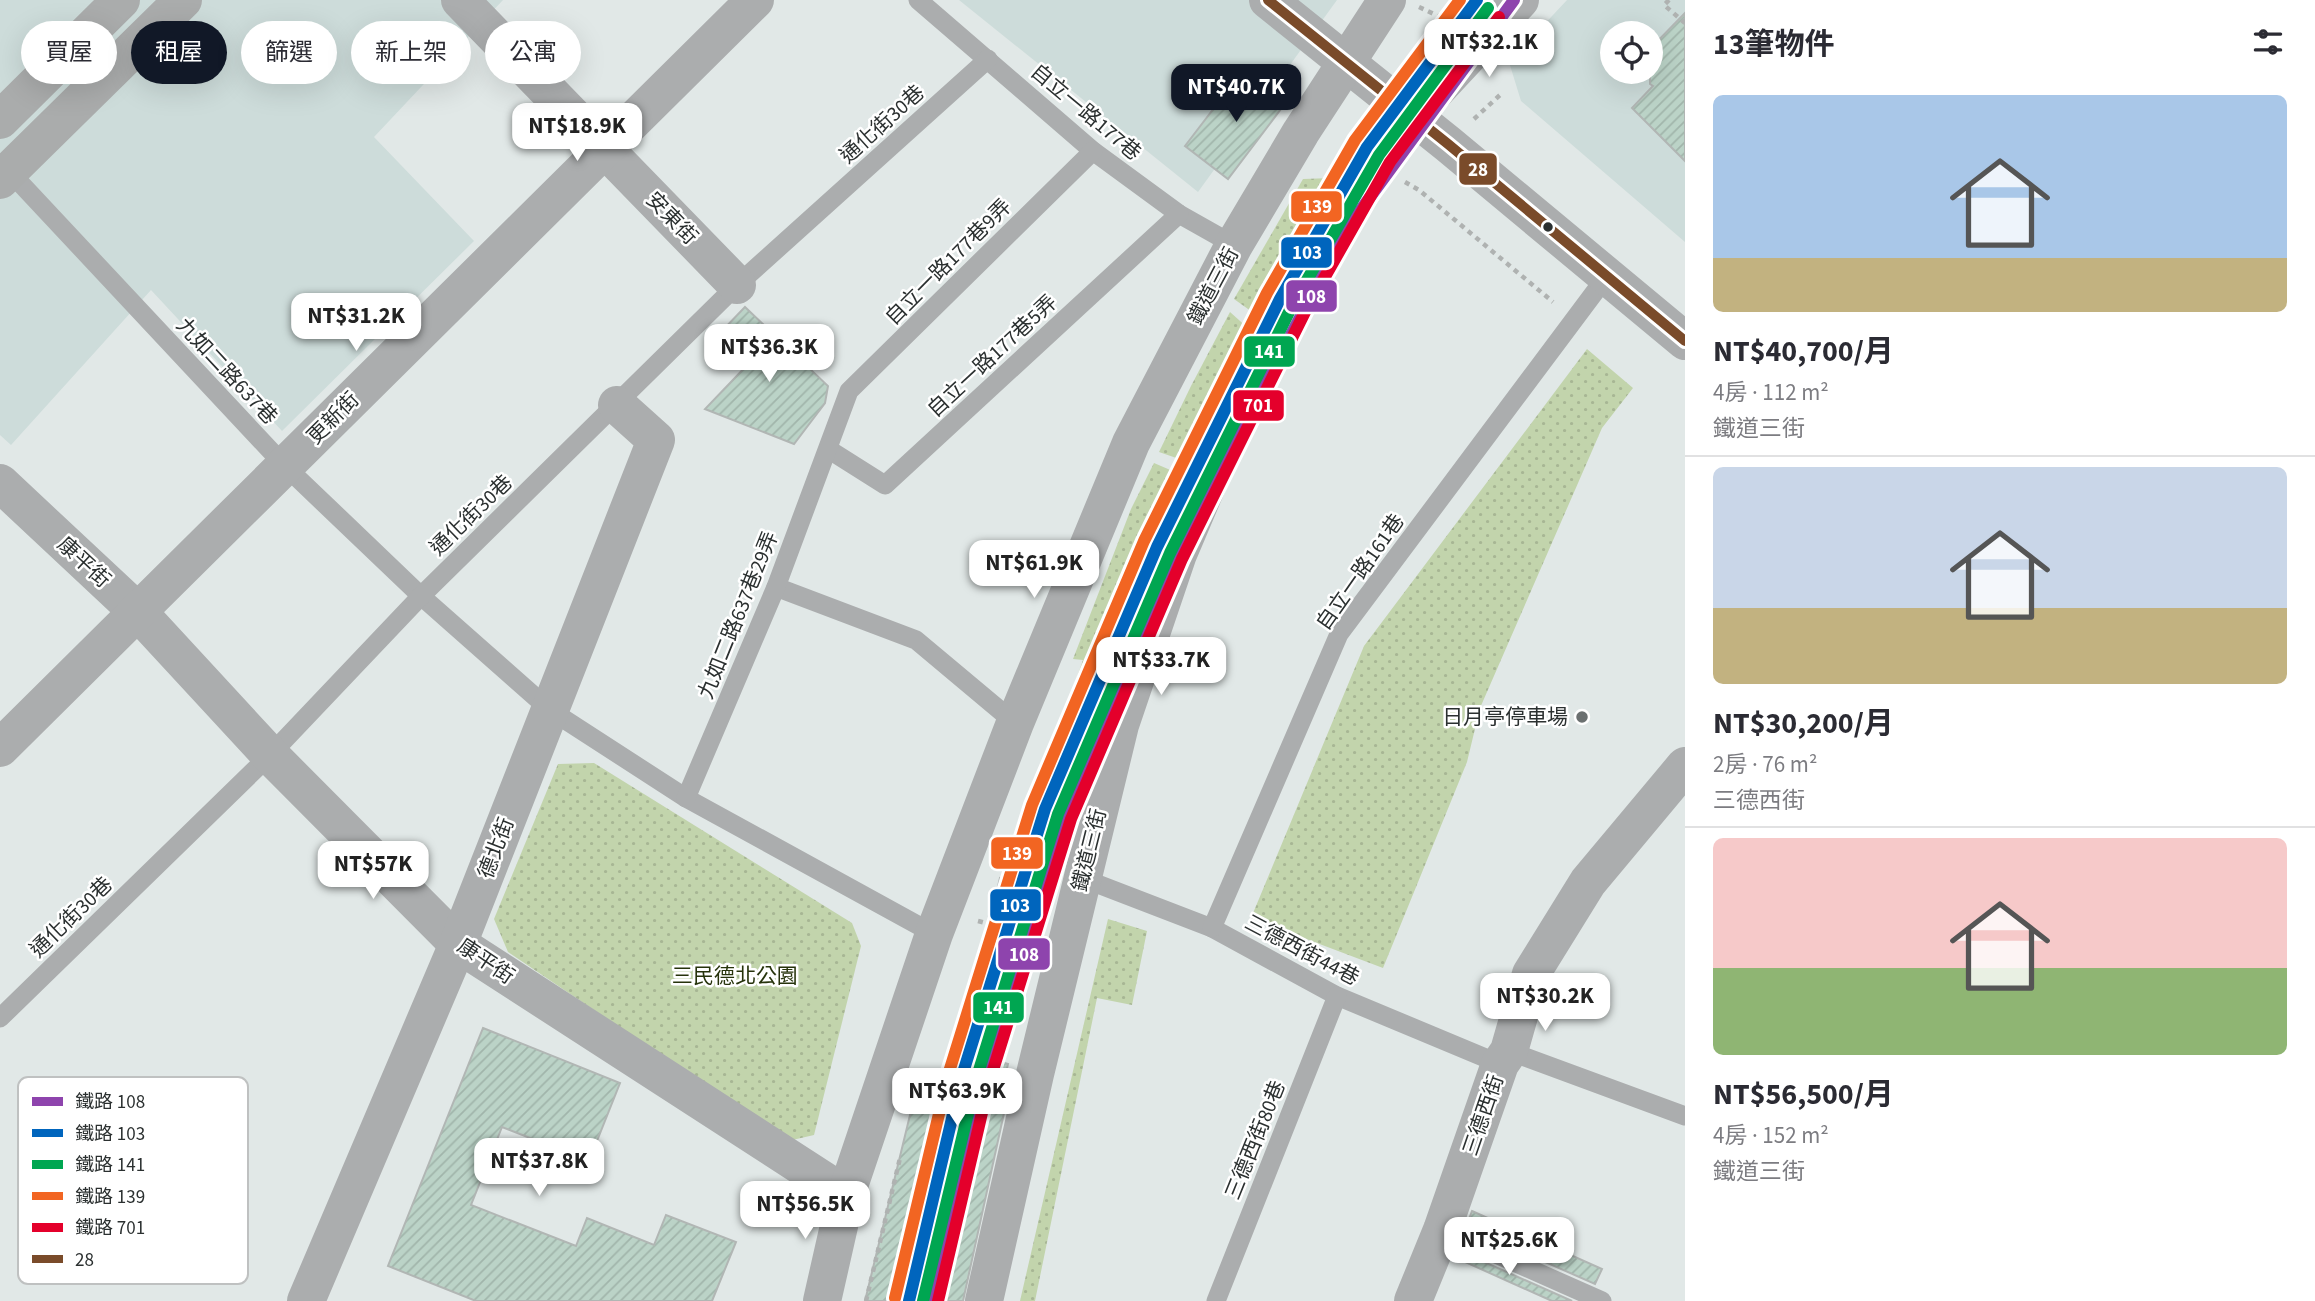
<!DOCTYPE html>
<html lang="zh-TW">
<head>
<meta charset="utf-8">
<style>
	:root { --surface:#fff; --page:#f2f2f3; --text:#2b2b33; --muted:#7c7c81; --line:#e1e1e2; --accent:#111827 }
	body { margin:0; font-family:"Source Sans 3","Noto Sans TC",sans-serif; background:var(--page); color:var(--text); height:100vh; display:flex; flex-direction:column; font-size:26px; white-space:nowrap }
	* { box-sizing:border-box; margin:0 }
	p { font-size:23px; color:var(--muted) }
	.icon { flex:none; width:38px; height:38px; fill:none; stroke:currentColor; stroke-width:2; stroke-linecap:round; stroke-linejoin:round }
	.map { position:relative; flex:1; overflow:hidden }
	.sheet { display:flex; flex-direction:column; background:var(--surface); width:630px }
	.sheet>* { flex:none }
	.guide { position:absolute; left:21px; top:21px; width:665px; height:63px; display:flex; gap:14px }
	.fabs { position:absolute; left:1600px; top:21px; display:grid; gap:14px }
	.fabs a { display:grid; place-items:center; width:63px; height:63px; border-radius:50%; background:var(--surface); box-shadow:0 7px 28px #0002; font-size:35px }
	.price { position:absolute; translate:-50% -60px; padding:0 16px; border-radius:14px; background:#fff; color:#222; font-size:23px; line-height:46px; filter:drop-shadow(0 2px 4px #0008) }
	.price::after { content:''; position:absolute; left:50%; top:42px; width:21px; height:16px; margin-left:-10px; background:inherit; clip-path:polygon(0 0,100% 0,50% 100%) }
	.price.active { background:var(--accent); color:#fff }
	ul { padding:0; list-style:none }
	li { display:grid; align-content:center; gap:14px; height:371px; padding:0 28px }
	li+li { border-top:2px solid var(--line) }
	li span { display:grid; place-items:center; height:217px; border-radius:10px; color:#555 }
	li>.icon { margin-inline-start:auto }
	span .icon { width:126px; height:126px; fill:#fffc; stroke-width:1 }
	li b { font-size:30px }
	h2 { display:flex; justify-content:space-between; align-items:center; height:84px; padding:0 28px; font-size:30px }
	.tag { padding:0 24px; border-radius:32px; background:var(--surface); box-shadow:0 7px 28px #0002; font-size:24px; line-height:63px }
	.tag.active { background:var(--accent); color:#fff }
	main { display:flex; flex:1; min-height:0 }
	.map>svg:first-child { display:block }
	.built { fill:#cddcda; fill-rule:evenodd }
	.grass { fill:url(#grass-dots) }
	.building { fill:url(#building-hatch); stroke:#b1b6b4; stroke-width:2 }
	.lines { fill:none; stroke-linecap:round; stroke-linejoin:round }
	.path { stroke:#afb2b1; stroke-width:4.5; stroke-dasharray:5 5; stroke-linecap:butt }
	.lane { stroke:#abadae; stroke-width:19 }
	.street { stroke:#abadae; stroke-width:38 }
	.secondary { stroke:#aaacac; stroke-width:38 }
	.bus-1-casing { stroke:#fff; stroke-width:16 }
	.bus-1 { stroke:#7a4b2a; stroke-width:10 }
	.rail-1-casing { stroke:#fff; stroke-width:18 }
	.rail-2-casing { stroke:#fff; stroke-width:18 }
	.rail-3-casing { stroke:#fff; stroke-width:18 }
	.rail-4-casing { stroke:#fff; stroke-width:18 }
	.rail-5-casing { stroke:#fff; stroke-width:18 }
	.rail-1 { stroke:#8e44ad; stroke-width:12 }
	.rail-2 { stroke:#0065bd; stroke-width:12 }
	.rail-3 { stroke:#00a651; stroke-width:12 }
	.rail-4 { stroke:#f26522; stroke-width:12 }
	.rail-5 { stroke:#e4002b; stroke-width:12 }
	.bus-dot { fill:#2b3030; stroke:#fff; stroke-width:2.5 }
	.poi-dot { fill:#6b7070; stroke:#fff; stroke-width:2.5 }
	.labels { text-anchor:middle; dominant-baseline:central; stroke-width:5; stroke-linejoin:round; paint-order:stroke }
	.street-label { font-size:21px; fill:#2b3030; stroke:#fff }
	.poi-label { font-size:21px; fill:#2b3030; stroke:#fff; text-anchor:end }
	.park-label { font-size:21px; fill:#26330b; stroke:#fff }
	.key { fill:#fff; stroke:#bfc1c1; stroke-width:2 }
	.key-label { font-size:19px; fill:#2b3030 }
	.line-badge { stroke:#fff; stroke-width:2.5 }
	.badge-label { font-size:19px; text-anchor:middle; font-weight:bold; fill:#fff }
</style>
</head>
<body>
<main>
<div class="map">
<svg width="1685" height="1301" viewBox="0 0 1685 1301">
	<defs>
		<pattern id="grass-dots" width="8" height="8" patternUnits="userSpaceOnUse" patternTransform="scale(1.75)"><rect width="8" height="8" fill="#c2d4ac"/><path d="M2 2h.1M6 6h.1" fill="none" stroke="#a7b694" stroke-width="1.8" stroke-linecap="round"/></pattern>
		<pattern id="building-hatch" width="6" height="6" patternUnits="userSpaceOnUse" patternTransform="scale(1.75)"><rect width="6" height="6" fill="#bbd3c7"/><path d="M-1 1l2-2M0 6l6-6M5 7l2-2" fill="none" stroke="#a1b5ab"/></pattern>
	</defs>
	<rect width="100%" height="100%" fill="#e1e8e7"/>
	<g class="built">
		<polygon points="0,0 503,0 374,137 474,241 282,431 151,290 11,445 0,435"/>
		<polygon points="959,0 1337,0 1198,192"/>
		<path d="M1567 0H1685V242L1521 101 1509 62ZM1612 33H1650V72H1612Z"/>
	</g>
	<g class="grass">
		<polygon points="1332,178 1255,314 1234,299 1303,179"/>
		<polygon points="1230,312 1249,329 1185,461 1159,452 1191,386"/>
		<polygon points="1587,349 1633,388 1602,428 1480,708 1467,762 1383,968 1251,918 1364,646"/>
		<polygon points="1154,463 1182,475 1154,509 1092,680 1071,749 1057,840 1025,824 1083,660 1073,659 1131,509"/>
		<polygon points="594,763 852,923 861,946 814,1135 788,1141 508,952 494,919 558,764"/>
		<polygon points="1108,919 1147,931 1132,1005 1097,998 1035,1301 1020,1301"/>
	</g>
	<g class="building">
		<polygon points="1685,13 1685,161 1632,108 1653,86 1650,84 1650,49"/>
		<polygon points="1244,69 1287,101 1228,179 1185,146"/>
		<polygon points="745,307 828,386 825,403 794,444 705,409 751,361 721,332"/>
		<polygon points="1000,878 1046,889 1001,1062 1008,1064 997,1112 1004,1113 963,1301 865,1301 918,1082 940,1088 948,1051 959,1053 985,951 983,950"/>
		<polygon points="483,1028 620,1083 589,1161 502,1127 471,1205 576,1246 587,1218 654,1245 666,1215 736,1242 712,1301 476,1301 388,1266"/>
		<polygon points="1472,1211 1602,1269 1595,1284 1466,1227"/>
		<polygon points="1457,1250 1572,1301 1552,1301 1454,1257"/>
	</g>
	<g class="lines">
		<g class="path">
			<polyline points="1669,0 1664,5 1685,23"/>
			<polyline points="1419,7 1453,23"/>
			<polyline points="1459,9 1463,0"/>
			<polyline points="1474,119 1500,95"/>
			<polyline points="1405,182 1419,190 1553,302"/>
			<polyline points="978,921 1034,936"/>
			<polyline points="866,1301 900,1158"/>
		</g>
		<g class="lane">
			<polyline points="918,0 1093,151 1179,214 1234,245"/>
			<polyline points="9,171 285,466 421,596 550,710 686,798 934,934"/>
			<polyline points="828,449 885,485 1179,214"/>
			<polyline points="776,587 916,640 1015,723"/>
			<polyline points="686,798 776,587 849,391 1093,151"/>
			<polyline points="1082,878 1212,928 1337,996 1500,1064"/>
			<polyline points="1212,928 1339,634 1606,277"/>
			<polyline points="0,1018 270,755 421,596 737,285 988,59"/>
			<polyline points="1509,1051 1685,1116"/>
			<polyline points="1442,1230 1602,1301"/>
			<polyline points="1216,1301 1337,996"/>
		</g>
		<g class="street">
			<polyline points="460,0 737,285"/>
			<polyline points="1268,0 1448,144 1685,341"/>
			<polyline points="0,483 138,612 270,755 458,944 846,1195"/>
			<polyline points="0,748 755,0"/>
			<polyline points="306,1301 458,944 656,440 617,405"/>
			<polyline points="822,1301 846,1195 934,934 1015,723 1131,443 1234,245 1301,132 1387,0"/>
			<polyline points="984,1301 1035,1074 1120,725 1178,554 1226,441 1279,330 1370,169 1412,116 1520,0"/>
			<polyline points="1413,1301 1442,1230 1500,1064 1509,1051 1531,974 1588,882 1685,766"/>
		</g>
		<g class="secondary">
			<polyline points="0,120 121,0"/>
			<polyline points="0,180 183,0"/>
		</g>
		<defs>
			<polyline id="bus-1" points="1268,0 1448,144 1685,341"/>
		</defs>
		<use href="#bus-1" class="bus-1-casing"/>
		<use href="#bus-1" class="bus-1"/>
		<defs>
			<polyline id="rail-1" points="930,1301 985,1076 1070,811 1178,550 1346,230 1514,0"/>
			<polyline id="rail-2" points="909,1301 962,1076 1045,809 1157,547 1280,299 1367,147 1477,0"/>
			<polyline id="rail-3" points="923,1301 976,1080 1058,814 1170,553 1292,306 1379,155 1488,8"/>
			<polyline id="rail-4" points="895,1298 949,1072 1032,805 1144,541 1267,293 1355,140 1460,0"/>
			<polyline id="rail-5" points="938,1301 989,1083 1071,819 1182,559 1305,312 1390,162 1499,17"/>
		</defs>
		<use href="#rail-1" class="rail-1-casing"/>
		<use href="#rail-2" class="rail-2-casing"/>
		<use href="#rail-3" class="rail-3-casing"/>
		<use href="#rail-4" class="rail-4-casing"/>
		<use href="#rail-5" class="rail-5-casing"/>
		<use href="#rail-1" class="rail-1"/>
		<use href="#rail-2" class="rail-2"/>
		<use href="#rail-3" class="rail-3"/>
		<use href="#rail-4" class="rail-4"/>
		<use href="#rail-5" class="rail-5"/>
	</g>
	<circle class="bus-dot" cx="1548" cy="227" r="6"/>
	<circle class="poi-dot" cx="1582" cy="717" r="7"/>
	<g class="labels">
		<g class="street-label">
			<text transform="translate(1086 112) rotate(40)">自立一路177巷</text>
			<text transform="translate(882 124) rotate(-42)">通化街30巷</text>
			<text transform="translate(672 218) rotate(46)">安東街</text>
			<text transform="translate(948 262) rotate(-45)">自立一路177巷9弄</text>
			<text transform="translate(1213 286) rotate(-62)">鐵道三街</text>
			<text transform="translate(992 356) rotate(-43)">自立一路177巷5弄</text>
			<text transform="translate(227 371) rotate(47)">九如二路637巷</text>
			<text transform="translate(333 418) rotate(-45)">更新街</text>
			<text transform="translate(471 515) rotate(-44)">通化街30巷</text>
			<text transform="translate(84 562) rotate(43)">康平街</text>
			<text transform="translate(1360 572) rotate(-55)">自立一路161巷</text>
			<text transform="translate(738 615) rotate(-68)">九如二路637巷29弄</text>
			<text transform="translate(496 848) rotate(-69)">德北街</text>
			<text transform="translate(1089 850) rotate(-76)">鐵道三街</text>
			<text transform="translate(71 917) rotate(-44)">通化街30巷</text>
			<text transform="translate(1302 950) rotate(28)">三德西街44巷</text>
			<text transform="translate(486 961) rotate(34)">康平街</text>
			<text transform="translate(1483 1115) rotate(-71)">三德西街</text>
			<text transform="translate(1255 1140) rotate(-68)">三德西街80巷</text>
		</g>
		<g class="poi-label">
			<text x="1568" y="717">日月亭停車場</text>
		</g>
		<g class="park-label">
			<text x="735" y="976">三民德北公園</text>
		</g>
	</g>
	<rect x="18" y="1077" width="230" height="207" rx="10" class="key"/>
	<rect x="32" y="1097" width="31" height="9" fill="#8e44ad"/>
	<rect x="32" y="1129" width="31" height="8" fill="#0065bd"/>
	<rect x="32" y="1160" width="31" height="9" fill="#00a651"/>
	<rect x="32" y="1192" width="31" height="8" fill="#f26522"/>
	<rect x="32" y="1223" width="31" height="9" fill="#e4002b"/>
	<rect x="32" y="1255" width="31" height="8" fill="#7a4b2a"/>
	<g class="key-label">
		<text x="75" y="1108">鐵路 108</text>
		<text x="75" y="1140">鐵路 103</text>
		<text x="75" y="1171">鐵路 141</text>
		<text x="75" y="1203">鐵路 139</text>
		<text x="75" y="1234">鐵路 701</text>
		<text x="75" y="1266">28</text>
	</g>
	<g class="line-badge">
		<rect x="1458" y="152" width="40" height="34" rx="7" fill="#7a4b2a"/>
		<rect x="1290" y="190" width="53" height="33" rx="7" fill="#f26522"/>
		<rect x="1280" y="236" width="53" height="33" rx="7" fill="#0065bd"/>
		<rect x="1285" y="279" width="53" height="34" rx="7" fill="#8e44ad"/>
		<rect x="1243" y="335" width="53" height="33" rx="7" fill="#00a651"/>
		<rect x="1232" y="389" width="53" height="33" rx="7" fill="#e4002b"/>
		<rect x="990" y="836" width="54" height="34" rx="7" fill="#f26522"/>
		<rect x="989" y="888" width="53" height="34" rx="7" fill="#0065bd"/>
		<rect x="997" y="937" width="54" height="34" rx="7" fill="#8e44ad"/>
		<rect x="972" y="991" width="53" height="33" rx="7" fill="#00a651"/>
	</g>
	<g class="badge-label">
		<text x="1478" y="176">28</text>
		<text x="1317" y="213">139</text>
		<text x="1307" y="259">103</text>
		<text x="1311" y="303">108</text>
		<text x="1269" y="358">141</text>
		<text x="1258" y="412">701</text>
		<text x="1017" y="860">139</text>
		<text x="1015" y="912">103</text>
		<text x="1024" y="961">108</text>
		<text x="998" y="1014">141</text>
	</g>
</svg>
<div class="fabs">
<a><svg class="icon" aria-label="locate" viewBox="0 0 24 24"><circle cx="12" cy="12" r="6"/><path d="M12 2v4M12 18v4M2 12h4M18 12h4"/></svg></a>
</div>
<b class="price" style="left:1489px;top:79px">NT$32.1K</b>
<b class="price active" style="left:1236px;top:124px">NT$40.7K</b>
<b class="price" style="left:577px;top:163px">NT$18.9K</b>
<b class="price" style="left:356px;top:353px">NT$31.2K</b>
<b class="price" style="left:769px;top:384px">NT$36.3K</b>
<b class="price" style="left:1034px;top:600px">NT$61.9K</b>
<b class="price" style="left:1161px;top:697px">NT$33.7K</b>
<b class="price" style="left:373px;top:901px">NT$57K</b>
<b class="price" style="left:1545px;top:1033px">NT$30.2K</b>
<b class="price" style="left:957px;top:1128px">NT$63.9K</b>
<b class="price" style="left:539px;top:1198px">NT$37.8K</b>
<b class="price" style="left:805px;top:1241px">NT$56.5K</b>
<b class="price" style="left:1509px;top:1277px">NT$25.6K</b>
<div class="guide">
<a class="tag">買屋</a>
<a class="tag active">租屋</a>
<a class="tag">篩選</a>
<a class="tag">新上架</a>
<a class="tag">公寓</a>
</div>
</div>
<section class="sheet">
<h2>13筆物件<svg class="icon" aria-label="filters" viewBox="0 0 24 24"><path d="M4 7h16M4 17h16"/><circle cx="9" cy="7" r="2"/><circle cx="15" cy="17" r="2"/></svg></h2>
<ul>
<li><span style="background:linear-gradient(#a9c7e8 75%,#c2b280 0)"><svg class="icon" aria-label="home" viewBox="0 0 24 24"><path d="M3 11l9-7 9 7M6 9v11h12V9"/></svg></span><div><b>NT$40,700/月</b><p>4房 · 112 m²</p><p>鐵道三街</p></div></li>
<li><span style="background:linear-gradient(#c9d6e8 65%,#c2b280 0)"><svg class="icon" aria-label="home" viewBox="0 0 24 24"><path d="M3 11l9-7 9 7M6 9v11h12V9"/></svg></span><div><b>NT$30,200/月</b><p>2房 · 76 m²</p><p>三德西街</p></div></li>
<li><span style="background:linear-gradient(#f6c9c9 60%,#8fb573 0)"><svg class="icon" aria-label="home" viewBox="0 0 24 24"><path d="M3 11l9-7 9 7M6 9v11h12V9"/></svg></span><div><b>NT$56,500/月</b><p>4房 · 152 m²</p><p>鐵道三街</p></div></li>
</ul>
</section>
</main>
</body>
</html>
